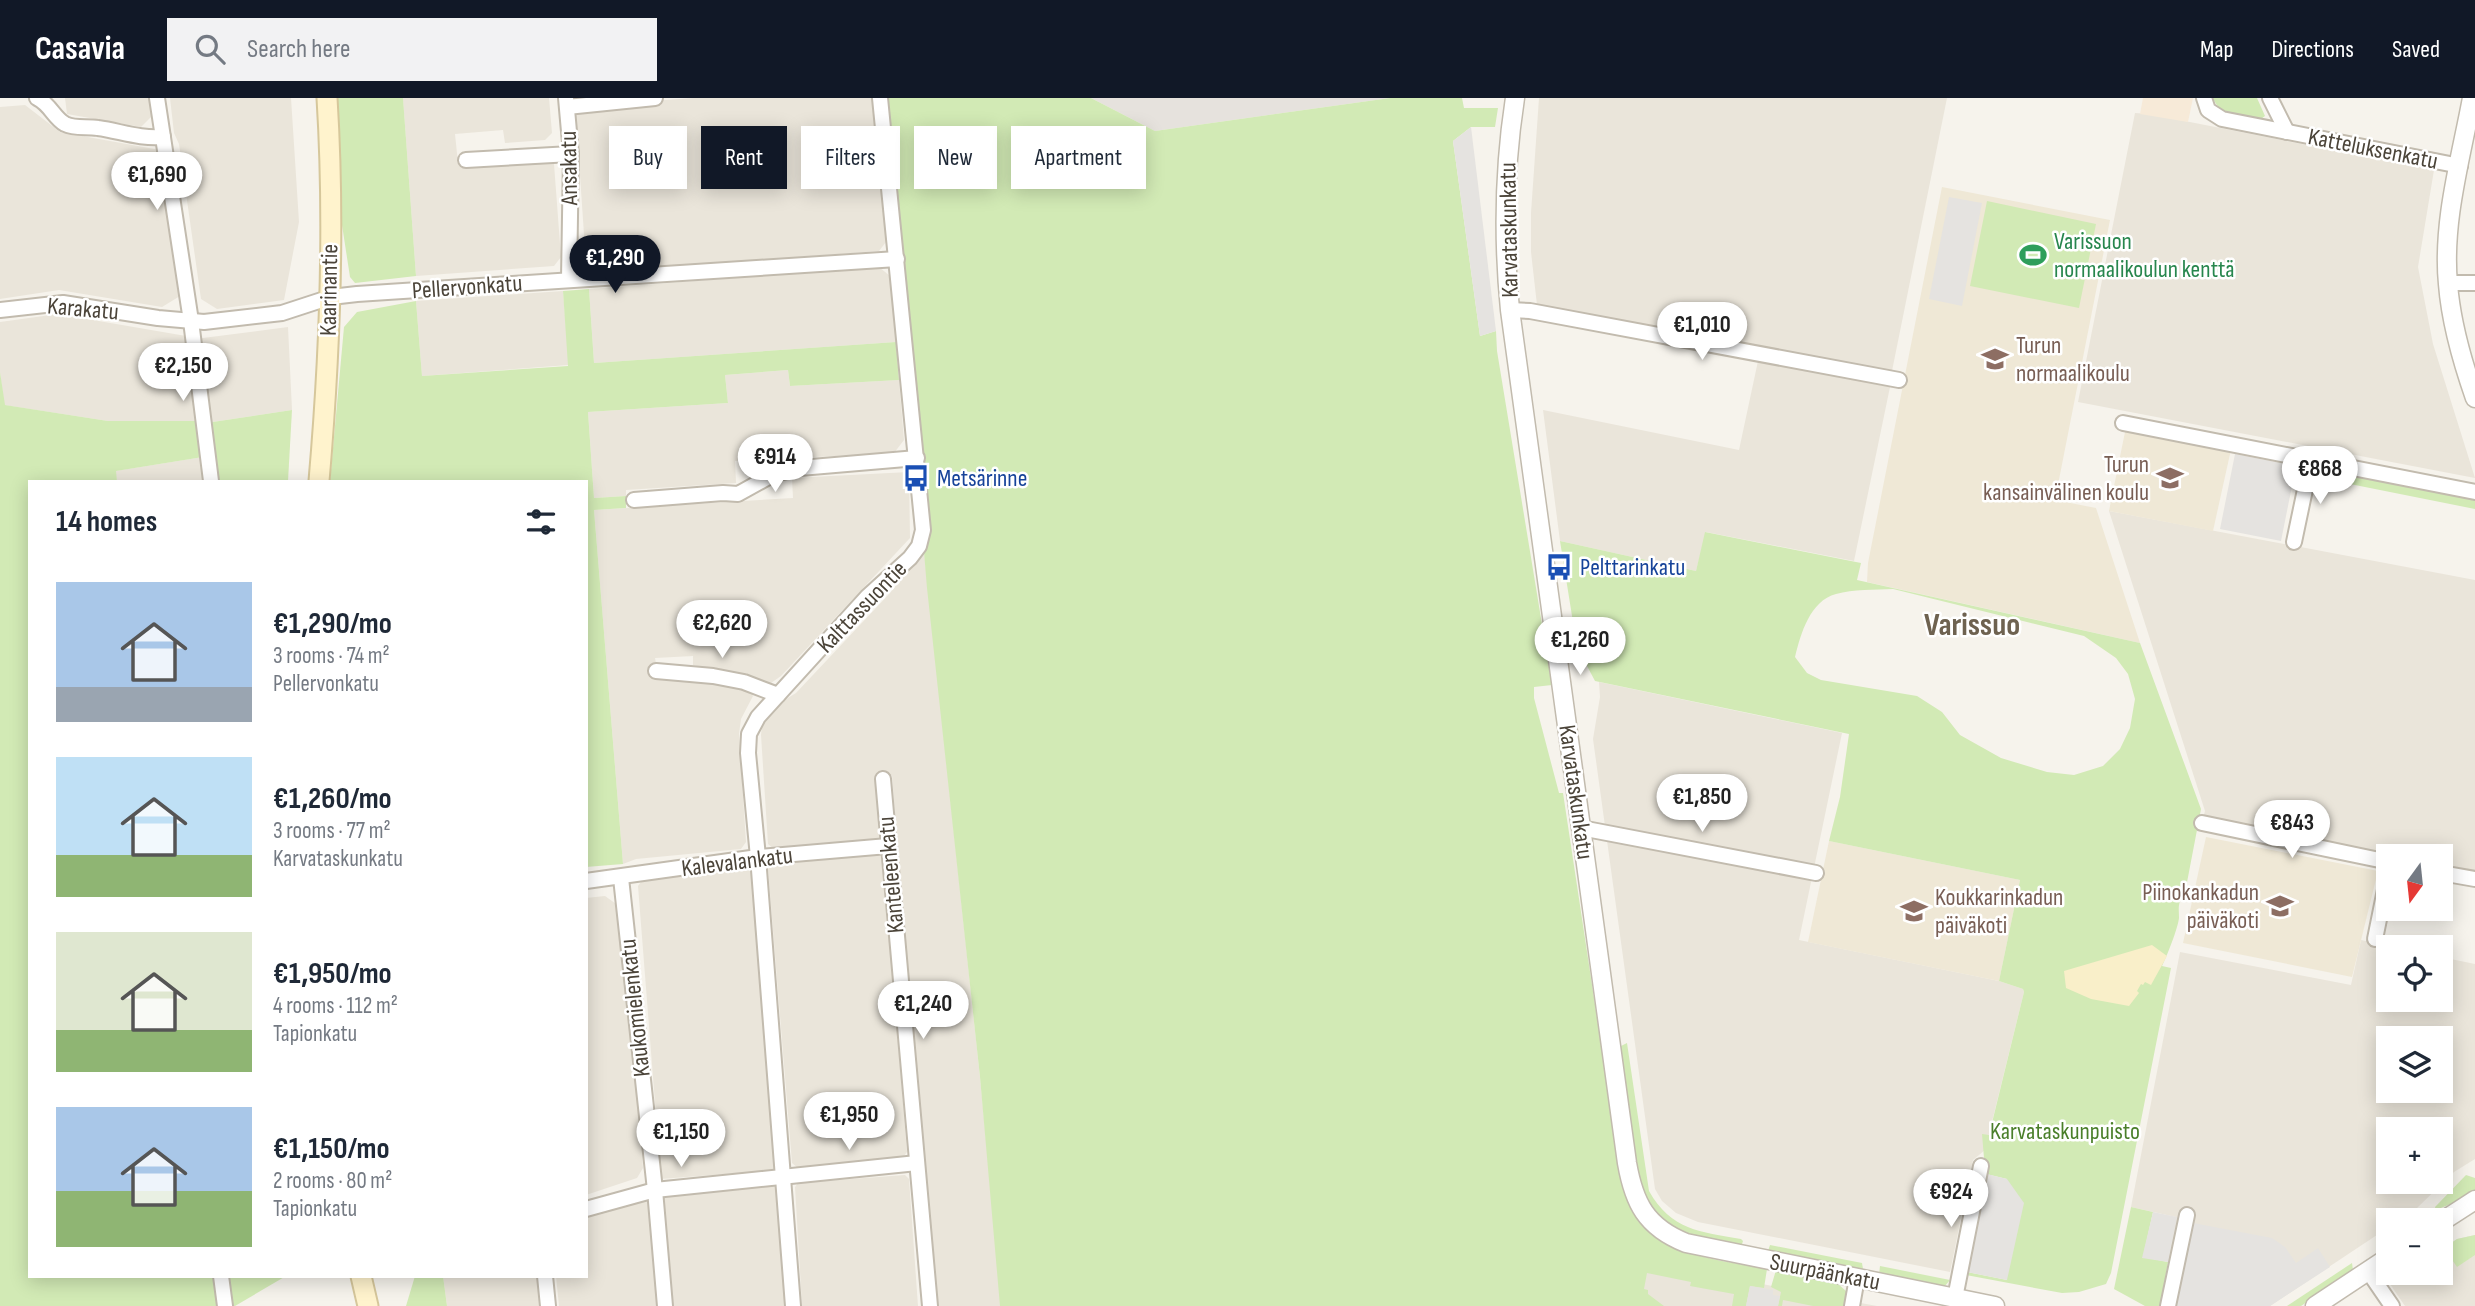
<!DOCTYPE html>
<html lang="en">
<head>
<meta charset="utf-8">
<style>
	:root { --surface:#fff; --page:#f2f2f3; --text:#1f2937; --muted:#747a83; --accent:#111827 }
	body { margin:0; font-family:"Sofia Sans Condensed",sans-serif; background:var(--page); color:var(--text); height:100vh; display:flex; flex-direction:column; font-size:26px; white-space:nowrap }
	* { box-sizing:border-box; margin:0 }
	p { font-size:23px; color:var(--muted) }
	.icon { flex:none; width:38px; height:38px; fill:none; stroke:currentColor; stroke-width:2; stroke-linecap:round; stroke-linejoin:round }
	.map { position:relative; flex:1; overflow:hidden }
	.details { position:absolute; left:28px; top:382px; width:560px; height:798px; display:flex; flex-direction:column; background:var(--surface); border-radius:0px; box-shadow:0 4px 18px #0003 }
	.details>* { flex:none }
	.hud { position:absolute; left:609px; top:28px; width:665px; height:63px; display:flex; gap:14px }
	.needle { width:46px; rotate:195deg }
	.controls { position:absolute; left:2376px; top:746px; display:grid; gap:14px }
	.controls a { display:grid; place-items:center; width:77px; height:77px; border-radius:0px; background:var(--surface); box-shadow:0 4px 18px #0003; font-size:35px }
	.price { position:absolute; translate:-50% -60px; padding:0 16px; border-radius:24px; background:#fff; color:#222; font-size:23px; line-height:46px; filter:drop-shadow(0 2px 4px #0008) }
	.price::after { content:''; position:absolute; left:50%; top:42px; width:21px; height:16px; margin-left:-10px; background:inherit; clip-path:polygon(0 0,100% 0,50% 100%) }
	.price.active { background:var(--accent); color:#fff }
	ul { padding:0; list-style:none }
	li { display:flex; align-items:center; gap:21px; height:175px; padding:0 28px }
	li span { display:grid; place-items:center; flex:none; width:196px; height:140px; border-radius:0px; color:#555 }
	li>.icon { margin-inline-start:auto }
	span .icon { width:84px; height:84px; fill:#fffc; stroke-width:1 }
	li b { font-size:30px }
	h2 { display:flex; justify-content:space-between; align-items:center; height:84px; padding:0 28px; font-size:30px }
	.pill { padding:0 24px; border-radius:0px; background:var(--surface); box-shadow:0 4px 18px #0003; font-size:24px; line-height:63px }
	.pill.active { background:var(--accent); color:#fff }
	header { display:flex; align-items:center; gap:42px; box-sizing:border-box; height:98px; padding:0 35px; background:var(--accent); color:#fff }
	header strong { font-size:33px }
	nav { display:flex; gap:38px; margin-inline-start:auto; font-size:24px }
	.search { width:490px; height:63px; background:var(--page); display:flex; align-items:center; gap:18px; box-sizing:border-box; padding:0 24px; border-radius:0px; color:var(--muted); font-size:26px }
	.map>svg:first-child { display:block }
	.residential { fill:#eae5da; fill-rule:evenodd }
	.commercial { fill:#f7ead8 }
	.industrial { fill:#e6e2dd }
	.education { fill:#efe8d6 }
	.green { fill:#d2eab5; fill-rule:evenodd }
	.sand { fill:#f9efc9 }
	.parking { fill:#e5e3e0 }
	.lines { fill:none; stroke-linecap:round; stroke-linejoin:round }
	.minor-casing { stroke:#c2bbae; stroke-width:18 }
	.tertiary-casing { stroke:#c2bbae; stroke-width:21 }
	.secondary-casing { stroke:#d6c79b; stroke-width:23 }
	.minor { stroke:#fff; stroke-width:14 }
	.tertiary { stroke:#fff; stroke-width:18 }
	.secondary { stroke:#fff3cd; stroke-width:19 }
	.labels { text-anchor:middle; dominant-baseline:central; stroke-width:5; stroke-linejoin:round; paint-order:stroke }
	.street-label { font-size:24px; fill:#4b4439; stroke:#fff }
	.leisure-label { font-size:24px; fill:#27864d; stroke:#fff; text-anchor:start }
	.education-label { font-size:24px; fill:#785e54; stroke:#fff; text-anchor:start }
	.transit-label { font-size:24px; fill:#164399; stroke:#fff; text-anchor:start }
	.park-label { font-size:24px; fill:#4a7f2a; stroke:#fff }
	.district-label { font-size:32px; font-weight:bold; fill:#6e6250; stroke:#fff }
</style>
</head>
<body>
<header>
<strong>Casavia</strong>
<div class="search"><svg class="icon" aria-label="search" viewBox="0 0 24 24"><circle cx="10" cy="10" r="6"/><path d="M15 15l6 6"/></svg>Search here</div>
<nav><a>Map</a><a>Directions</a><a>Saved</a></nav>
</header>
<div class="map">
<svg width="2475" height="1208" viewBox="0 0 2475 1208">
	<rect width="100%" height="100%" fill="#f6f3ec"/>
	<g class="residential">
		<polygon points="65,0 150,0 152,18 141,29 67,16"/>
		<polygon points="170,0 291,0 299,124 284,202 217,211 201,201 179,46 174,35"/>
		<polygon points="403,0 549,0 552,35 545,42 505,45 503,32 455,36 458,65 545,59 554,66 561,159 554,168 416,178"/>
		<polygon points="693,0 872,0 886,144 879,153 599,174 586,166 576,18 585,8"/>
		<polygon points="1539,0 1947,0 1892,273 1537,207 1531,154 1531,115"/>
		<polygon points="25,7 60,34 160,52 180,198 162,209 59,192 0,201 0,9"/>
		<polygon points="2135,15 2149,16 2434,72 2418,169 2433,246 2475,380 2078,304"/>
		<polygon points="879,169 890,178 896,244 594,265 589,191"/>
		<polygon points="563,193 569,267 422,278 416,203"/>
		<polygon points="58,216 186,238 198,323 108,323 4,307 0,274 0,224"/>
		<polygon points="288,229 292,312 206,325 195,241"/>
		<polygon points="1758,263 1890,289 1854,463 1706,434 1696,473 1560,443 1543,312 1739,352"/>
		<polygon points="788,272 790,288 899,282 904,342 894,355 735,363 736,385 626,392 626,398 594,400 588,314 728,305 725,277"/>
		<polygon points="203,359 206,383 117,383 115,373"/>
		<polygon points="909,374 910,440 781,578 771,585 693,567 693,558 655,560 659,581 687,580 750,593 753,598 741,621 739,636 746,744 741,751 636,761 623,766 594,412 793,400 792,380"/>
		<polygon points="2109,413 2475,482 2475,774 2441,767 2441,758 2393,758 2203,720 2205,713"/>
		<polygon points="924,453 980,979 1002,1208 932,1208 892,677 879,677 884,737 881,742 774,751 768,746 761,637 762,627 770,611 796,595 890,495"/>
		<polygon points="1599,584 1842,635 1799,842 1999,883 2023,891 2024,894 1985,1052 1973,1062 1950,1174 1698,1124 1676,1115 1662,1103 1655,1091 1593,641 1600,599"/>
		<polygon points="878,757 883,759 907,1054 900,1063 798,1070 792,1065 768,771 773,766"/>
		<polygon points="749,772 754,777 778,1072 661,1081 638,788 643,781"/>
		<polygon points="605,798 623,811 643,1070 637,1080 586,1097 586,800"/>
		<path d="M2361 842 2394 849H2389V901H2441V859L2475 866V1061L2454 1074 2416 1111 2399 1122H2389V1129L2270 1208H2160L2176 1119 2131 1109 2180 854 2351 887ZM2389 940H2441V992H2389ZM2389 1031H2441V1083H2389Z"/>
		<polygon points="905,1077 909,1081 918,1208 802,1208 795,1089 798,1085"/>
		<polygon points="779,1086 787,1208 670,1208 662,1093"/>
		<polygon points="644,1100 649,1103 657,1208 559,1208 556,1178 586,1178 586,1118"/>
		<polygon points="2475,1137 2475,1208 2405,1208 2390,1186 2408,1174 2441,1174 2441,1152 2457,1141"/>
		<polygon points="1629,1160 1839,1201 1877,1208 1635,1208"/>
		<polygon points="443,1178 541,1178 544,1208 447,1208"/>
	</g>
	<polygon class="commercial" points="2143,0 2193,0 2188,24 2140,16"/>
	<polygon class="industrial" points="1091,0 1390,0 1155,33"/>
	<g class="education">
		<polygon points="1942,89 2110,122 2055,402 2096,410 2140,545 1867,484 1868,465"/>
		<polygon points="2123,325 2232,347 2213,433 2109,413 2125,334"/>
		<polygon points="2206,739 2378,773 2352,879 2183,845"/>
		<polygon points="1829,743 2020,782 1999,883 1808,844"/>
	</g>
	<g class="green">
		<polygon points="337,0 403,0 416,178 355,185 350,179 340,114"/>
		<path d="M886 0H1091L1155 33 1390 0H1462L1464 10H1498L1495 29H1471L1453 43 1480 238 1496 233 1497 253 1552 587 1534 589V600L1559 695H1563L1622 1085C1643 1157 1704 1159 1767 1171L1764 1190 1750 1188 1746 1208H1732L1734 1196 1690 1188 1691 1184 1647 1175 1644 1191 1648 1192V1196L1664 1208H1000L980 979 927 490Z"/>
		<path d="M2213 0H2257L2265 18 2261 21C2243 18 2220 19 2213 0Z"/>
		<polygon points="1987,103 2096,126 2079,210 1970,188"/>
		<polygon points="589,191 594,265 896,244 899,282 790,288 788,272 725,277 728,305 588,314 594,400 626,398 626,410 594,412 623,766 586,769 586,383 330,383 344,229 357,214 416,203 422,278 568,268 563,193"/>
		<polygon points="0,274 5,307 108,323 198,323 203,359 116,373 117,383 30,383 30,1178 214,1178 218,1208 0,1208"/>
		<polygon points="292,312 288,383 215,383 206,325"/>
		<polygon points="2323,372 2475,402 2475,411 2315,379"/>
		<path d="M1705 434 1861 465 1857 482 2140 545 2201 711 2184 800 2180 803C2178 809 2179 813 2179 820 2178 830 2167 858 2162 868L2171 870 2111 1175 2106 1186 2079 1194 2062 1195 1966 1177 1967 1174 2007 1182V1081L1986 1076 1981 1068 1984 1060 1982 1036 1989 1037 2024 894 2023 891 1999 883 2020 782 1829 743 1840 699 1849 636 1595 583 1577 549 1560 443 1696 473ZM1893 491 2084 538 2116 560 2128 576 2135 601 2130 630 2120 651 2103 668 2074 677 2047 674 2001 660 1960 637 1942 614 1917 598 1821 582 1807 575 1795 559C1801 535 1810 503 1836 496 1853 491 1875 492 1893 491Z"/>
		<path d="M1627 945 1649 1093C1671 1132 1700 1134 1741 1141L1743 1143 1741 1149 1684 1136 1670 1128 1648 1106 1638 1080 1619 949Z"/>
		<polygon points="2466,1077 2475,1080 2475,1092 2458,1103 2436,1112 2435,1109"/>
		<polygon points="2131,1109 2153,1114 2143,1159 2168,1164 2160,1208 2145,1208 2114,1191"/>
		<polygon points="2475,1137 2475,1157 2457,1169 2444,1150 2457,1141"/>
		<polygon points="1770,1147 1862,1165 1863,1171 1770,1155 1768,1153"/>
		<polygon points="2352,1165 2353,1172 2301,1208 2287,1208"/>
		<polygon points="1880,1168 1950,1182 1944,1189 1879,1177"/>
		<polygon points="1776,1172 1837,1185 1846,1193 1848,1208 1813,1208 1783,1202 1782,1208 1778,1208 1781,1194 1771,1189"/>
		<polygon points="226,1178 286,1178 235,1208 230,1208"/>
		<polygon points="415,1178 443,1178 447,1208 406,1208"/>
	</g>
	<polygon class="sand" points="2152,847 2167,858 2151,887 2145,884 2143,887 2141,886 2137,893 2139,895 2129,908 2091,901 2066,890 2064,873"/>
	<g class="parking">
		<polygon points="1471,29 1496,233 1480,238 1453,43"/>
		<polygon points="1949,99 1982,105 1962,208 1929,201"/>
		<polygon points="2235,356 2296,368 2281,443 2220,431"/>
		<polygon points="1987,1076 2007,1081 2024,1105 2007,1182 1967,1174"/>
		<polygon points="2153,1114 2177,1119 2168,1164 2142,1160"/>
		<polygon points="2193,1125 2272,1140 2285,1149 2296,1165 2318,1150 2330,1169 2270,1208 2177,1208"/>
		<polygon points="1750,1188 1773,1192 1773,1197 1780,1198 1778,1208 1746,1208"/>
	</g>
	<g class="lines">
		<defs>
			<g id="minor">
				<path d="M37 0C50 6 54 20 65 26 75 31 87 28 98 30 120 33 140 41 163 39"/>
				<polyline points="157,0 191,223 211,383"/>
				<polyline points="566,0 571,56 569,182"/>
				<polyline points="2204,0 2208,12 2222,21 2460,68"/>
				<polyline points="2270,0 2287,34"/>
				<polyline points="567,9 655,0"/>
				<polyline points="466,62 571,56"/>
				<polyline points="2448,185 2475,185"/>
				<polyline points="0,212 63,205 158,220 204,224 282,215 331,199 357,196 897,161"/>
				<polyline points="1510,212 1530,213 1899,282"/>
				<polyline points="2123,325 2475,394"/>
				<polyline points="634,402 723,395 738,396 774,376 800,370 917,360"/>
				<polyline points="2294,444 2311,363"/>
				<polyline points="656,573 713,578 744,584 778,597"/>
				<polyline points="883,681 930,1208"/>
				<polyline points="2202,725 2389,764"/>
				<polyline points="1581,730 1816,775"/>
				<polyline points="2441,775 2475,781"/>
				<polyline points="621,780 655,1092 665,1208"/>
				<polyline points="586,783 758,759 888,748"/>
				<polyline points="2375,841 2389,772"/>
				<polyline points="586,1111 655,1092 917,1065"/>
				<polyline points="2368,1173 2392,1208"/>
				<polyline points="221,1178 225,1208"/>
				<polyline points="545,1178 548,1208"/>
				<polyline points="1955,1200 1981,1068"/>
				<polyline points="793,1208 758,759 748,655 749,636 758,619 867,499 910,460 919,448 923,432 880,0"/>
				<polyline points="1852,1208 1857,1180"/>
				<polyline points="2168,1208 2187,1117"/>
			</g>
			<g id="tertiary">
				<path d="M1515 0C1504 71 1503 141 1510 212L1627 1065C1634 1105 1646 1129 1686 1145L1995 1208"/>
				<path d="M2472 0C2461 60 2442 124 2448 186 2451 225 2462 263 2475 300"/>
				<polyline points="2441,1124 2475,1102"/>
				<polyline points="2315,1208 2389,1159"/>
			</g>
			<g id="secondary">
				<path d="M319 383C330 256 335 128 327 0"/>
				<polyline points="361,1178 368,1208"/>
			</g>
		</defs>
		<use href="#minor" class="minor-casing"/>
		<use href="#tertiary" class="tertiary-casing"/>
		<use href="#secondary" class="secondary-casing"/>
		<use href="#minor" class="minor"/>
		<use href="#tertiary" class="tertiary"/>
		<use href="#secondary" class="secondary"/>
	</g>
	<defs>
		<symbol id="stadium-bare" viewBox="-9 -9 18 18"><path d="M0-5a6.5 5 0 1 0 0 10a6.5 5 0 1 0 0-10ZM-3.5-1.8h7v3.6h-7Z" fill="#2e9e5b" stroke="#fff" stroke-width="2.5" paint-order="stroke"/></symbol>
		<symbol id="school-bare" viewBox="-9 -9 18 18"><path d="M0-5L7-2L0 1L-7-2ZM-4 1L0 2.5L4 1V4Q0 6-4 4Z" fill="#8d6e63" stroke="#fff" stroke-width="2.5" paint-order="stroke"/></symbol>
		<symbol id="bus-bare" viewBox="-9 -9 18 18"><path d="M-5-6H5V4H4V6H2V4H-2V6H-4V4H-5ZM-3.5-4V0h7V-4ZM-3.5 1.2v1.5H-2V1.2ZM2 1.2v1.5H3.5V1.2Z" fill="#1a4fb4" stroke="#fff" stroke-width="2.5" paint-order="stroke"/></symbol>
	</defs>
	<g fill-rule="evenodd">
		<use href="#stadium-bare" x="2014" y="138" width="38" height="38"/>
		<use href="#school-bare" x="1976" y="242" width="38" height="38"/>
		<use href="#bus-bare" x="897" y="361" width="38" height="38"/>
		<use href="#school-bare" x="2151" y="361" width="38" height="38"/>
		<use href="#bus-bare" x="1540" y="450" width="38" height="38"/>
		<use href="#school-bare" x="2261" y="789" width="38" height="38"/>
		<use href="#school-bare" x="1895" y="794" width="38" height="38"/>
	</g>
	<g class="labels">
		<g class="street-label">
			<text transform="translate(2373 51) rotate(11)">Katteluksenkatu</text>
			<text transform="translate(569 70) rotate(-91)">Ansakatu</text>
			<text transform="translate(1509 132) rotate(-91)">Karvataskunkatu</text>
			<text transform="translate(467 189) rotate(-4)">Pellervonkatu</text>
			<text transform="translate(329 192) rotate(-89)">Kaarinantie</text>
			<text transform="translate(83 211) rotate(5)">Karakatu</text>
			<text transform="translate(862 509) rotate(-46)">Kalttassuontie</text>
			<text transform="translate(1576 694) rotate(82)">Karvataskunkatu</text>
			<text transform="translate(737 764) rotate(-7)">Kalevalankatu</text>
			<text transform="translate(891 777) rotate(-95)">Kanteleenkatu</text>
			<text transform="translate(635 910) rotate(-96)">Kaukomielenkatu</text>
			<text transform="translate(1825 1174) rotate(11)">Suurpäänkatu</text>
		</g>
		<g class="leisure-label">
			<text x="2054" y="143">Varissuon<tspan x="2054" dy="28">normaalikoulun kenttä</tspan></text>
		</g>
		<g class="education-label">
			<text x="2016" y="247">Turun<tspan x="2016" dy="28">normaalikoulu</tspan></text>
			<text x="2149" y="366" text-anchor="end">Turun<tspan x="2149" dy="28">kansainvälinen koulu</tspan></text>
			<text x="2259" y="794" text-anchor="end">Piinokankadun<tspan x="2259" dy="28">päiväkoti</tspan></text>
			<text x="1935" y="799">Koukkarinkadun<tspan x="1935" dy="28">päiväkoti</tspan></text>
		</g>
		<g class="transit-label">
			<text x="937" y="380">Metsärinne</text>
			<text x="1580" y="469">Pelttarinkatu</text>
		</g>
		<g class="park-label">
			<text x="2065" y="1033">Karvataskunpuisto</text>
		</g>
		<g class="district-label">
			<text x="1972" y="527">Varissuo</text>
		</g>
	</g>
</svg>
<div class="controls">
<a><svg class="needle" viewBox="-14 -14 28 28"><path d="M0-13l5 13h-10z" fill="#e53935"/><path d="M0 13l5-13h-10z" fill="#747a83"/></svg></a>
<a><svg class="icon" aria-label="locate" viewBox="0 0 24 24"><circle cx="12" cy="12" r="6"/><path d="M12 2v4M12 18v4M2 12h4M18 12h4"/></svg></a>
<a><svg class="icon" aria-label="layers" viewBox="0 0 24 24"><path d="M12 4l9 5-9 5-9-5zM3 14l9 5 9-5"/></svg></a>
<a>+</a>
<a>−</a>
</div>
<b class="price" style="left:157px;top:114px">€1,690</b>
<b class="price active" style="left:615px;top:197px">€1,290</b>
<b class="price" style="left:1702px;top:264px">€1,010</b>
<b class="price" style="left:183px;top:305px">€2,150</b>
<b class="price" style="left:775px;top:396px">€914</b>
<b class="price" style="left:2320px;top:408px">€868</b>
<b class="price" style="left:722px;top:562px">€2,620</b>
<b class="price" style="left:1580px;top:579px">€1,260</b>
<b class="price" style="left:1702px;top:736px">€1,850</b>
<b class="price" style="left:2292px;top:762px">€843</b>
<b class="price" style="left:923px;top:943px">€1,240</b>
<b class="price" style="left:849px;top:1054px">€1,950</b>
<b class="price" style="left:681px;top:1071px">€1,150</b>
<b class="price" style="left:1951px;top:1131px">€924</b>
<div class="hud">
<a class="pill">Buy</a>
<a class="pill active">Rent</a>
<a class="pill">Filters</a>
<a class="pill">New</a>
<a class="pill">Apartment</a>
</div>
<section class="details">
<h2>14 homes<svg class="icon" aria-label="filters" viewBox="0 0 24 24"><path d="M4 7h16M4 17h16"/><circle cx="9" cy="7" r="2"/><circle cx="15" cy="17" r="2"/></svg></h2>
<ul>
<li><span style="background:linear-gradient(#a9c7e8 75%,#9aa5b1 0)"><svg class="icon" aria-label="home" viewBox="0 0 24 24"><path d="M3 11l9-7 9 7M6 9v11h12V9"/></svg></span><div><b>€1,290/mo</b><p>3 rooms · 74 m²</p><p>Pellervonkatu</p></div></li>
<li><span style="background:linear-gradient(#bfe0f5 70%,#8fb573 0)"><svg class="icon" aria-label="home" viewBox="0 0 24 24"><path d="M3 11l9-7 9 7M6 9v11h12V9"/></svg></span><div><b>€1,260/mo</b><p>3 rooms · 77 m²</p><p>Karvataskunkatu</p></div></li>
<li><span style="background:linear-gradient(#dfe7d0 70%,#8fb573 0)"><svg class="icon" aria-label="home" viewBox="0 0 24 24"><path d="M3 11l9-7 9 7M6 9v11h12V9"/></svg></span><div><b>€1,950/mo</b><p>4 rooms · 112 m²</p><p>Tapionkatu</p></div></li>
<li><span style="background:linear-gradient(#a9c7e8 60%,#8fb573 0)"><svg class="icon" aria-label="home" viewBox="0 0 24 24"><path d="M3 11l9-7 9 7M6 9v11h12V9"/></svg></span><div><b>€1,150/mo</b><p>2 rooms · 80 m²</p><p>Tapionkatu</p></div></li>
</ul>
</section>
</div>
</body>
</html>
